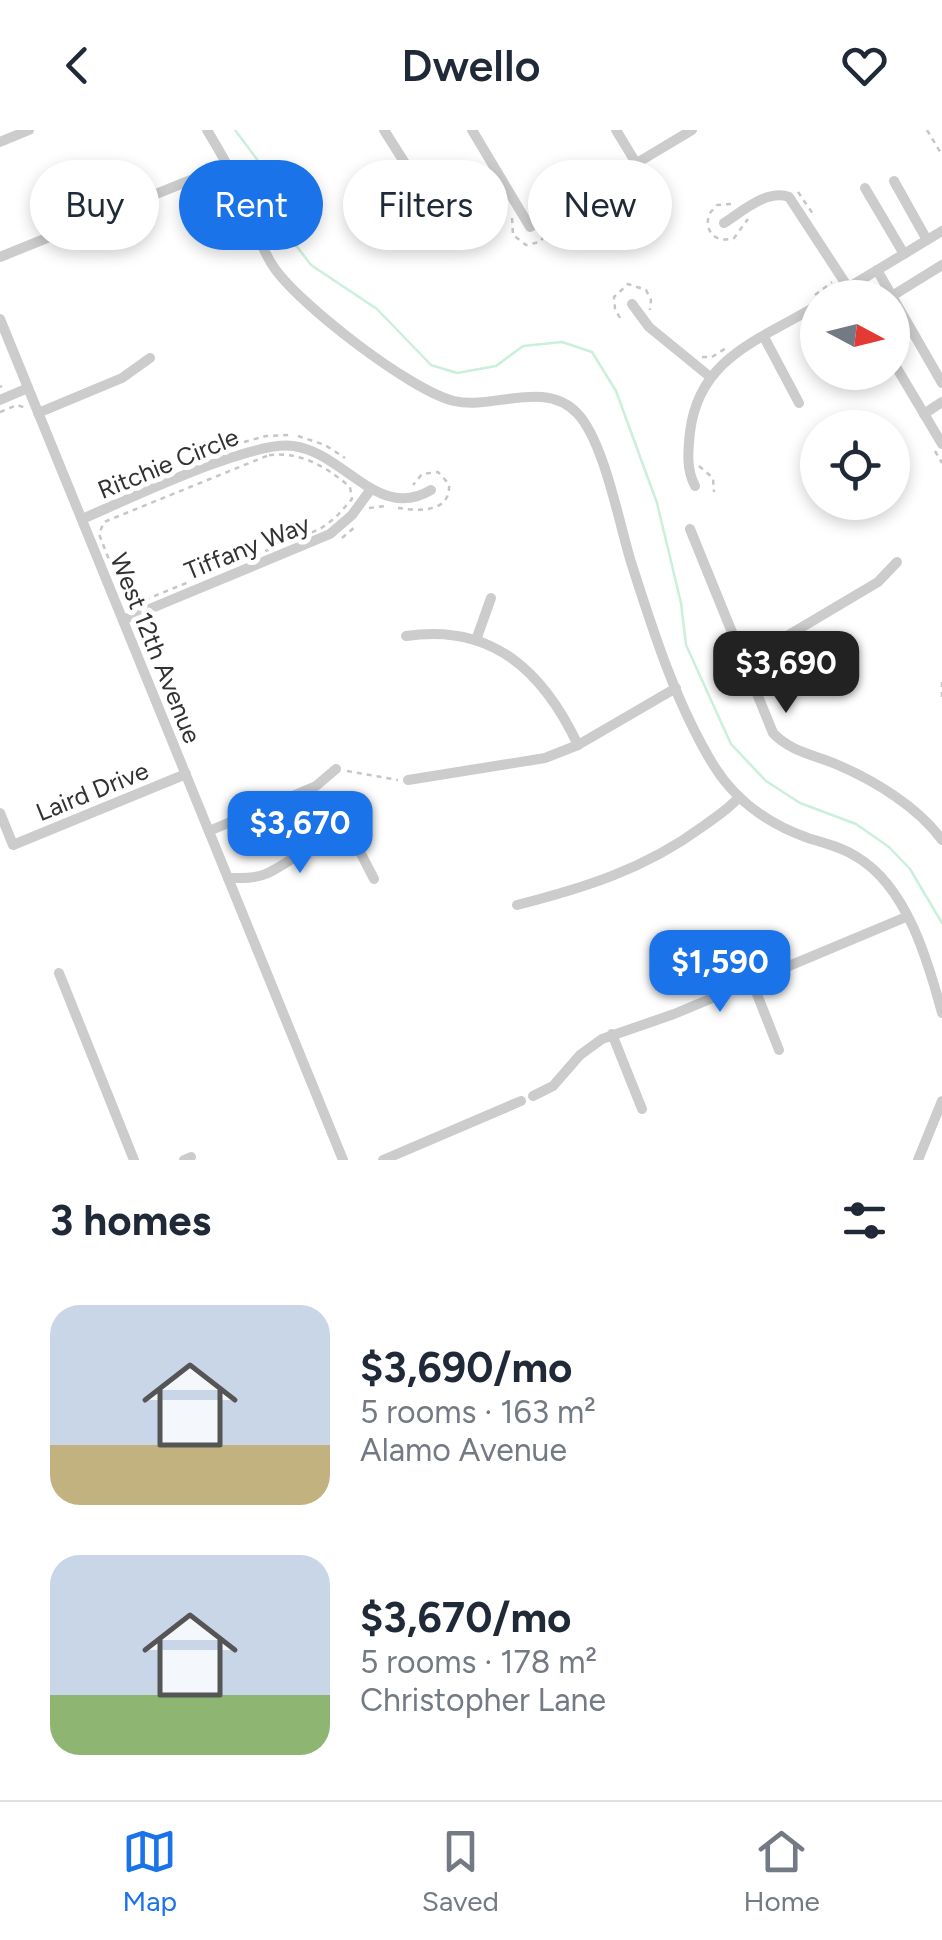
<!DOCTYPE html>
<html lang="en">
<head>
<meta charset="utf-8">
<style>
	:root { --surface:#fff; --page:#f6f6f7; --text:#1f2937; --muted:#747a83; --line:#e0e1e3; --accent:#1a73e8 }
	body { margin:0; font-family:Figtree,sans-serif; background:var(--page); color:var(--text); height:100vh; display:flex; flex-direction:column; font-size:38px; white-space:nowrap }
	* { box-sizing:border-box; margin:0 }
	p { font-size:32px; color:var(--muted) }
	.icon { flex:none; width:55px; height:55px; fill:none; stroke:currentColor; stroke-width:2; stroke-linecap:round; stroke-linejoin:round }
	.map { position:relative; height:1030px; overflow:hidden }
	.panel { display:flex; flex-direction:column; background:var(--surface); flex:1 }
	.panel>* { flex:none }
	.banner { position:absolute; left:30px; top:30px; width:882px; height:90px; display:flex; gap:20px }
	.needle { width:65px; rotate:97deg }
	.tools { position:absolute; left:800px; top:150px; display:grid; gap:20px }
	.tools a { display:grid; place-items:center; width:110px; height:110px; border-radius:50%; background:var(--surface); box-shadow:0 5px 15px #0003; font-size:50px }
	.price { position:absolute; translate:-50% -85px; padding:0 22px; border-radius:20px; background:var(--accent); color:#fff; font-size:32px; line-height:65px; filter:drop-shadow(0 2px 5px #0008) }
	.price::after { content:''; position:absolute; left:50%; top:60px; width:30px; height:22px; margin-left:-15px; background:inherit; clip-path:polygon(0 0,100% 0,50% 100%) }
	.price.current { background:#222; color:#fff }
	ul { padding:0; list-style:none }
	li { display:flex; align-items:center; gap:30px; height:250px; padding:0 50px }
	li span { display:grid; place-items:center; flex:none; width:280px; height:200px; border-radius:30px; color:#555 }
	li>.icon { margin-inline-start:auto }
	span .icon { width:120px; height:120px; fill:#fffc; stroke-width:1 }
	li b { font-size:42px }
	h2 { display:flex; justify-content:space-between; align-items:center; height:120px; padding:0 50px; font-size:42px }
	.chip { padding:0 35px; border-radius:45px; background:var(--surface); box-shadow:0 5px 15px #0003; font-size:35px; line-height:90px }
	.chip.current { background:var(--accent); color:#fff }
	header { display:flex; justify-content:space-between; align-items:center; height:130px; padding:0 50px; background:var(--surface); font-size:45px; font-weight:600 }
	.tab-bar { display:flex; justify-content:space-around; align-items:center; height:140px; border-top:2px solid var(--line); background:var(--surface); font-size:28px; color:var(--muted) }
	.tab-bar a { display:grid; justify-items:center; gap:5px }
	.tab-bar .current { color:var(--accent) }
	.map>svg:first-child { display:block }
	.lines { fill:none; stroke-linecap:round; stroke-linejoin:round }
	.stream { stroke:#caf0dc; stroke-width:2.5 }
	.path { stroke:#c6c6c6; stroke-width:2.5; stroke-dasharray:5 5; stroke-linecap:butt }
	.minor { stroke:#ccc; stroke-width:10 }
	.labels { text-anchor:middle; dominant-baseline:central; stroke-width:10; stroke-linejoin:round; paint-order:stroke }
	.street-label { font-size:25px; fill:#323232; stroke:#fff }
</style>
</head>
<body>
<header><svg class="icon" aria-label="back" viewBox="0 0 24 24"><path d="M15 5l-7 7 7 7"/></svg>Dwello<svg class="icon" aria-label="heart" viewBox="0 0 24 24"><path d="M12 20l-8-8c-3-5 5-10 8-4 3-6 11-1 8 4z"/></svg></header>
<div class="map">
<svg width="942" height="1030" viewBox="0 0 942 1030">
	<rect width="100%" height="100%" fill="#fff"/>
	<g class="lines">
		<polyline class="stream" points="235,0 277,56 282,97 311,135 377,179 431,235 457,243 496,236 523,216 562,212 592,222 616,261 657,373 681,473 686,515 731,614 766,651 800,673 856,694 889,717 910,739 942,793"/>
		<g class="path">
			<polyline points="927,0 942,25"/>
			<polyline points="798,62 813,84"/>
			<path d="M731 74 717 75 709 84C704 102 716 114 734 108L748 89"/>
			<polyline points="512,88 513,105 526,115 540,112 550,97"/>
			<polyline points="815,165 832,152"/>
			<polyline points="867,168 871,155"/>
			<polyline points="620,188 615,179 614,167 628,154 646,160 651,170 650,180"/>
			<polyline points="892,211 901,224"/>
			<polyline points="702,227 712,227 726,218"/>
			<polyline points="0,257 2,256"/>
			<polyline points="0,282 17,275 26,278"/>
			<polyline points="298,306 325,315 345,328"/>
			<polyline points="244,312 266,306 290,305"/>
			<polyline points="935,321 942,333"/>
			<path d="M269 325C302 322 325 336 350 357L352 369 336 387 320 399 137 473 124 468 99 404 104 392Z"/>
			<polyline points="699,336 713,348 714,362"/>
			<polyline points="369,378 385,376"/>
			<path d="M398 378C420 381 451 383 449 354L438 342 422 344 413 355"/>
			<polyline points="342,408 355,397"/>
			<polyline points="140,506 146,491"/>
			<polyline points="942,552 942,568"/>
			<polyline points="347,641 398,650"/>
		</g>
		<g class="minor">
			<path d="M207 0C220 22 233 43 243 67 253 90 259 115 273 136 297 173 411 261 454 271 494 280 544 249 577 283 604 311 619 393 631 432 653 501 676 574 714 636 736 671 768 694 808 708 824 713 842 717 857 727 907 757 928 831 942 883"/>
			<polyline points="384,0 429,71 437,104"/>
			<polyline points="472,0 530,97 692,0"/>
			<polyline points="616,0 636,33"/>
			<polyline points="0,12 29,0"/>
			<polyline points="894,51 927,110"/>
			<polyline points="865,58 904,124"/>
			<path d="M724 93C743 81 767 59 789 67L855 168"/>
			<polyline points="0,127 228,35"/>
			<polyline points="877,140 942,253"/>
			<polyline points="892,166 942,135"/>
			<polyline points="831,168 942,101"/>
			<polyline points="632,174 649,197 709,246"/>
			<polyline points="0,189 343,1030"/>
			<polyline points="764,207 799,273"/>
			<polyline points="892,230 942,314"/>
			<polyline points="0,270 28,258"/>
			<polyline points="38,283 122,248 150,228"/>
			<polyline points="924,284 942,272"/>
			<path d="M695 356C686 339 688 321 690 302 699 227 760 210 818 175"/>
			<path d="M82 389C127 370 251 310 293 316 344 322 378 392 431 360"/>
			<path d="M690 399 773 603C791 622 815 625 838 635 875 651 918 677 942 710"/>
			<polyline points="123,490 330,404 352,385 371,359"/>
			<path d="M406 506C492 493 543 541 578 615"/>
			<polyline points="476,510 491,468"/>
			<polyline points="745,531 878,452 897,432"/>
			<polyline points="408,650 545,628 578,615 676,558"/>
			<polyline points="0,683 13,715 186,644"/>
			<polyline points="209,701 316,656 336,639"/>
			<path d="M228 748C241 748 255 749 268 743 294 731 325 699 356 714L374 749"/>
			<path d="M517 775C584 758 645 739 702 697 714 688 728 680 738 668"/>
			<polyline points="59,843 134,1030"/>
			<polyline points="751,849 779,920"/>
			<polyline points="612,904 642,979"/>
			<polyline points="533,966 553,956 580,925 602,909 674,884 906,787"/>
			<polyline points="184,1030 191,1027"/>
			<polyline points="383,1030 521,971"/>
			<polyline points="918,1030 942,971"/>
		</g>
	</g>
	<g class="labels">
		<g class="street-label">
			<text transform="translate(168 333) rotate(-22)">Ritchie Circle</text>
			<text transform="translate(247 417) rotate(-22)">Tiffany Way</text>
			<text transform="translate(156 518) rotate(68)">West 12th Avenue</text>
			<text transform="translate(92 661) rotate(-22)">Laird Drive</text>
		</g>
	</g>
</svg>
<div class="tools">
<a><svg class="needle" viewBox="-14 -14 28 28"><path d="M0-13l5 13h-10z" fill="#e53935"/><path d="M0 13l5-13h-10z" fill="#747a83"/></svg></a>
<a><svg class="icon" aria-label="locate" viewBox="0 0 24 24"><circle cx="12" cy="12" r="6"/><path d="M12 2v4M12 18v4M2 12h4M18 12h4"/></svg></a>
</div>
<b class="price current" style="left:786px;top:586px">$3,690</b>
<b class="price" style="left:300px;top:746px">$3,670</b>
<b class="price" style="left:720px;top:885px">$1,590</b>
<div class="banner">
<a class="chip">Buy</a>
<a class="chip current">Rent</a>
<a class="chip">Filters</a>
<a class="chip">New</a>
</div>
</div>
<section class="panel">
<h2>3 homes<svg class="icon" aria-label="filters" viewBox="0 0 24 24"><path d="M4 7h16M4 17h16"/><circle cx="9" cy="7" r="2"/><circle cx="15" cy="17" r="2"/></svg></h2>
<ul>
<li><span style="background:linear-gradient(#c9d6e8 70%,#c2b280 0)"><svg class="icon" aria-label="home" viewBox="0 0 24 24"><path d="M3 11l9-7 9 7M6 9v11h12V9"/></svg></span><div><b>$3,690/mo</b><p>5 rooms · 163 m²</p><p>Alamo Avenue</p></div></li>
<li><span style="background:linear-gradient(#c9d6e8 70%,#8fb573 0)"><svg class="icon" aria-label="home" viewBox="0 0 24 24"><path d="M3 11l9-7 9 7M6 9v11h12V9"/></svg></span><div><b>$3,670/mo</b><p>5 rooms · 178 m²</p><p>Christopher Lane</p></div></li>
</ul>
</section>
<nav class="tab-bar">
<a class="current"><svg class="icon" aria-label="map" viewBox="0 0 24 24"><path d="M3 6l6-2 6 2 6-2v14l-6 2-6-2-6 2zM9 4v14M15 6v14"/></svg>Map</a>
<a><svg class="icon" aria-label="saved" viewBox="0 0 24 24"><path d="M7 4h10v16l-5-4-5 4z"/></svg>Saved</a>
<a><svg class="icon" aria-label="home" viewBox="0 0 24 24"><path d="M3 11l9-7 9 7M6 9v11h12V9"/></svg>Home</a>
</nav>
</body>
</html>
